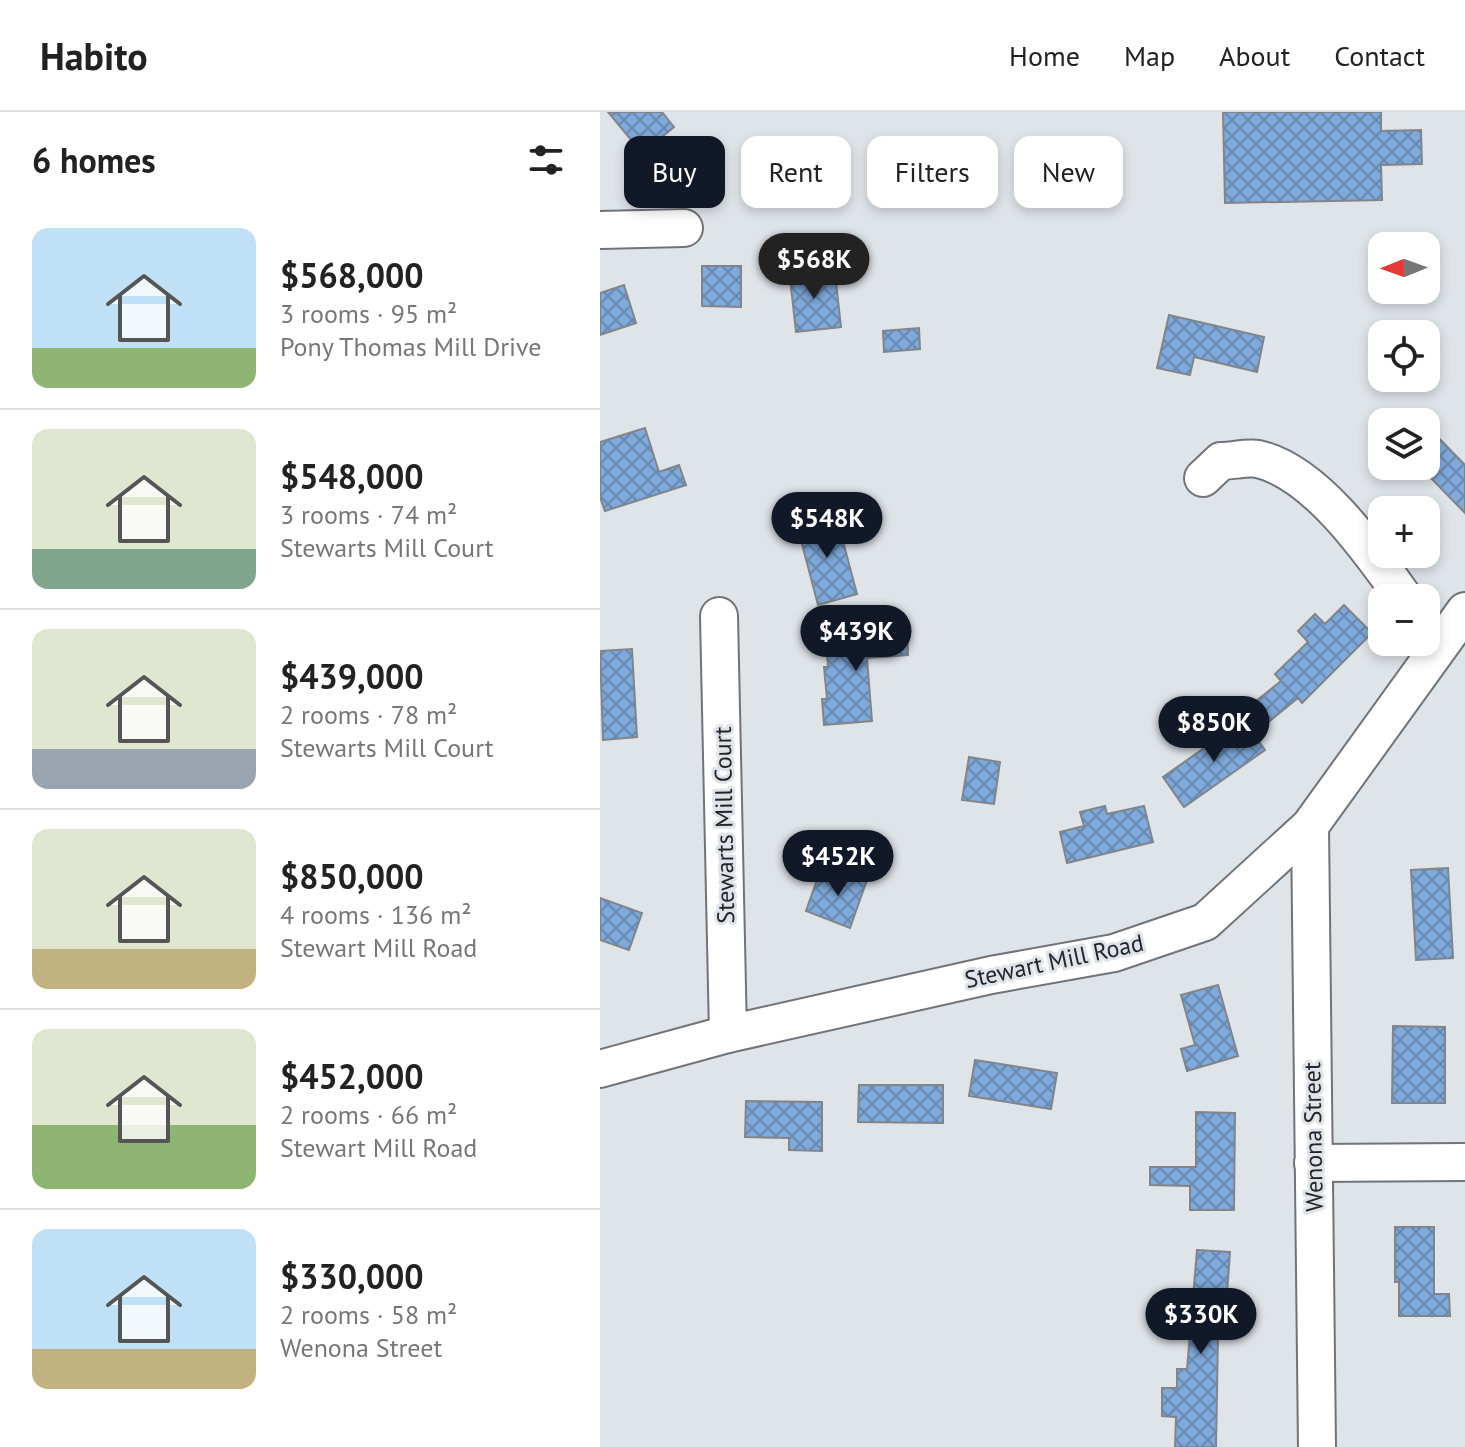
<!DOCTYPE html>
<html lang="en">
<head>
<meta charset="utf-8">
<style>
	:root { --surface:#fff; --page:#f2f2f2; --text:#222; --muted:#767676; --line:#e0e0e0; --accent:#111827 }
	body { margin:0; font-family:"PT Sans",sans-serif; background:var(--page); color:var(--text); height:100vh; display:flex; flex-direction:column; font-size:30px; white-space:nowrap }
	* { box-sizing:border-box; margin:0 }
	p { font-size:26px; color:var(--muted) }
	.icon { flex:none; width:44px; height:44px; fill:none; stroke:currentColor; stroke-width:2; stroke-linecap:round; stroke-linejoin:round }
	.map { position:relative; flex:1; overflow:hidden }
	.sheet { display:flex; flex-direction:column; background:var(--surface); width:600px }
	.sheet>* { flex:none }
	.guide { position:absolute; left:24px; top:24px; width:720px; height:72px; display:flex; gap:16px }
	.needle { width:52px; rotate:269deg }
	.fabs { position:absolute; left:768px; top:120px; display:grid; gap:16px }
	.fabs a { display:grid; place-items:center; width:72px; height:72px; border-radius:16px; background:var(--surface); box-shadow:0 4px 12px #0003; font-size:40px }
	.price { position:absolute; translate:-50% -68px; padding:0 18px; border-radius:28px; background:var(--accent); color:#fff; font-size:26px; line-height:52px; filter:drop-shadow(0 2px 4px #0008) }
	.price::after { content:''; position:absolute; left:50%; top:48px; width:24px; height:18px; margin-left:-12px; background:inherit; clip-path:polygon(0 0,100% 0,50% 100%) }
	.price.active { background:#222; color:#fff }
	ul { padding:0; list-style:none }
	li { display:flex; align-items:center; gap:24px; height:200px; padding:0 32px }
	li+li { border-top:2px solid var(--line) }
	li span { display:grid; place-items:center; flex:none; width:224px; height:160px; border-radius:16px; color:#555 }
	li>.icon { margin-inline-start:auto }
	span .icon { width:96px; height:96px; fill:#fffc; stroke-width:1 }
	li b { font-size:34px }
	h2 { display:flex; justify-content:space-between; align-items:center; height:96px; padding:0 32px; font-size:34px }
	.tag { padding:0 28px; border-radius:16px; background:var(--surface); box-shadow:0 4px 12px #0003; font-size:28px; line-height:72px }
	.tag.active { background:var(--accent); color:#fff }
	header { display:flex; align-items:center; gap:48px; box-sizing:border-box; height:112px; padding:0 40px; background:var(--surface); border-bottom:2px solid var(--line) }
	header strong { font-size:38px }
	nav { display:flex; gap:44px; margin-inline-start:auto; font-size:28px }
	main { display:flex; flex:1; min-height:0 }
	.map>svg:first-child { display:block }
	.building { fill:url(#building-cross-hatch); stroke:#818589; stroke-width:2 }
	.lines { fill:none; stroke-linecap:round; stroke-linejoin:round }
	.minor-casing { stroke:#707479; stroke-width:40 }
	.minor { stroke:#fff; stroke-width:36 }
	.labels { text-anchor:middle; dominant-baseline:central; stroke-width:6; stroke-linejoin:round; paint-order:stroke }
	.street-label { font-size:24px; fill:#232527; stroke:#dfe4e9 }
</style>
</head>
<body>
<header>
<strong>Habito</strong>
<nav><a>Home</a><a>Map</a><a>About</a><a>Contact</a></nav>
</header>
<main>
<section class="sheet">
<h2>6 homes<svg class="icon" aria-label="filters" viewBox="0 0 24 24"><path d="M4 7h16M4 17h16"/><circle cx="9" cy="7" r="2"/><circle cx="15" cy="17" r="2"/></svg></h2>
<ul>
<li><span style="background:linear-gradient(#bfe0f5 75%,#8fb573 0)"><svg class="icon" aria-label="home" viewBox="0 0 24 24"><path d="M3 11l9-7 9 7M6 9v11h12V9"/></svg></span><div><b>$568,000</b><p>3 rooms · 95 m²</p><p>Pony Thomas Mill Drive</p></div></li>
<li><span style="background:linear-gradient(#dfe7d0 75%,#7fa58c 0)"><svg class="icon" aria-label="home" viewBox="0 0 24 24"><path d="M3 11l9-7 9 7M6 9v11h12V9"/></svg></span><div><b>$548,000</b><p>3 rooms · 74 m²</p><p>Stewarts Mill Court</p></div></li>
<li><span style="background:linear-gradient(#dfe7d0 75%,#9aa5b1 0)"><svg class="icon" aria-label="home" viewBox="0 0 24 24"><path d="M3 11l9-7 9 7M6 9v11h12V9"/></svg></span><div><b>$439,000</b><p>2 rooms · 78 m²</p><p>Stewarts Mill Court</p></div></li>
<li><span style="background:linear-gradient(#dfe7d0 75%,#c2b280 0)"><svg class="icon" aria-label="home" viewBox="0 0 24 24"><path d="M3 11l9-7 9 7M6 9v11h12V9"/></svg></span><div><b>$850,000</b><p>4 rooms · 136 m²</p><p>Stewart Mill Road</p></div></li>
<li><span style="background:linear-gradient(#dfe7d0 60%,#8fb573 0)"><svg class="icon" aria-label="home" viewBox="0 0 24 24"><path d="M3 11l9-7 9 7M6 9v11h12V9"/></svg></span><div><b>$452,000</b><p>2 rooms · 66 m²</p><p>Stewart Mill Road</p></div></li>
<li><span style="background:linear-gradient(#bfe0f5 75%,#c2b280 0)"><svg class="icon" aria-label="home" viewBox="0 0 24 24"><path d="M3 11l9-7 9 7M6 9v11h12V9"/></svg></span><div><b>$330,000</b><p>2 rooms · 58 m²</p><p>Wenona Street</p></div></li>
</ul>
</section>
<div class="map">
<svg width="865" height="1335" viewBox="0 0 865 1335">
	<defs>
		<pattern id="building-cross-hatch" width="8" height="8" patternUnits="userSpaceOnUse" patternTransform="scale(2)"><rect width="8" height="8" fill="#7ea9da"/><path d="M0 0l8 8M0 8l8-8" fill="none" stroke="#6789b1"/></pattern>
	</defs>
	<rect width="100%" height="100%" fill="#dfe4e9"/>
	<g class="building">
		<polygon points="8,0 62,0 74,15 42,41"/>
		<polygon points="623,0 781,0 781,19 821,18 822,52 781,53 782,88 625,91"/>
		<polygon points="102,154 141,154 141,195 102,194"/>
		<polygon points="217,154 219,172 236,170 241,215 196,220 189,157"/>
		<polygon points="24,173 36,211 0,223 0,181"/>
		<polygon points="569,203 664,225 657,260 594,245 590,263 557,256"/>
		<polygon points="319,216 320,237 284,240 283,219"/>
		<polygon points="826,313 865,353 865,401 826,361"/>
		<polygon points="45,316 59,360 79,353 86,373 5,399 0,385 0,330"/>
		<polygon points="236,403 257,482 218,493 197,413"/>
		<polygon points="744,493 772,521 702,591 698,586 656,620 641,601 681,569 675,562 708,530 698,519 715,502 725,512"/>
		<polygon points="307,517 308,543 267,546 272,609 224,613 222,587 227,587 224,555 228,555 226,524"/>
		<polygon points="32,537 37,625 3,628 0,539"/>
		<polygon points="644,608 665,638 584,695 563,665"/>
		<polygon points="369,645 400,650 394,692 362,688"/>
		<polygon points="505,694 507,702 544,694 553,730 467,751 460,720 484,714 480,700"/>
		<polygon points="245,756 268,765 250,816 206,799 218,765 239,772"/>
		<polygon points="848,756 853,846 816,848 811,758"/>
		<polygon points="0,786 42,801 29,838 0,828"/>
		<polygon points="618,873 638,944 587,959 581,937 595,933 581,883"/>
		<polygon points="793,914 845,915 845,991 792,991"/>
		<polygon points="375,948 457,961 451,997 369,984"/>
		<polygon points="259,973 343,973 343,1011 258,1010"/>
		<polygon points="146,989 222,990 222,1039 189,1038 189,1026 145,1025"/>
		<polygon points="596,1000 635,1001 634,1098 590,1098 590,1074 550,1073 550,1055 596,1055"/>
		<polygon points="795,1115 834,1115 834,1182 849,1182 850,1204 799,1204 799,1170 795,1170"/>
		<polygon points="597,1138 630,1140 624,1224 618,1224 616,1335 575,1335 576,1305 562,1304 562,1276 577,1276 577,1257 587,1257"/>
	</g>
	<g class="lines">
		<defs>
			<g id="minor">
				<polyline points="0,118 84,116"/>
				<path d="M603 366 621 349C632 349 647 345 658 347 716 360 771 440 804 486"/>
				<polyline points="119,504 128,922"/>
				<polyline points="710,714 717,1335"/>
				<polyline points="0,957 128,922 391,863 514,841 605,810 710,714 865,499"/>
				<polyline points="713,1051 865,1050"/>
			</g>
		</defs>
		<use href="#minor" class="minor-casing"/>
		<use href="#minor" class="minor"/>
	</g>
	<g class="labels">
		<g class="street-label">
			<text transform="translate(124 713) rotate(-91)">Stewarts Mill Court</text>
			<text transform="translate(454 849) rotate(-12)">Stewart Mill Road</text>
			<text transform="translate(713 1025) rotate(-91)">Wenona Street</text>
		</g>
	</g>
</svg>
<div class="fabs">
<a><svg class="needle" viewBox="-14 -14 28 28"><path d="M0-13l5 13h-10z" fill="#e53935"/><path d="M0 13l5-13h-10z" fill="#767676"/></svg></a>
<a><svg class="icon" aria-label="locate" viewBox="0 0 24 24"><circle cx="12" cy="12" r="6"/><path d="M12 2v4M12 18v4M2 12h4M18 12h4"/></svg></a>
<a><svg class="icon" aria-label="layers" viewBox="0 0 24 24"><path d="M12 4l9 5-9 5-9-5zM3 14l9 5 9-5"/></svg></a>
<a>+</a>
<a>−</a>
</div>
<b class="price active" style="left:214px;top:189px">$568K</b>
<b class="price" style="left:227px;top:448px">$548K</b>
<b class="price" style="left:256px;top:561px">$439K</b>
<b class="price" style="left:614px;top:652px">$850K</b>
<b class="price" style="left:238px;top:786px">$452K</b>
<b class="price" style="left:601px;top:1244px">$330K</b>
<div class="guide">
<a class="tag active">Buy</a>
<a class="tag">Rent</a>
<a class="tag">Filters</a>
<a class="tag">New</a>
</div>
</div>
</main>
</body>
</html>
